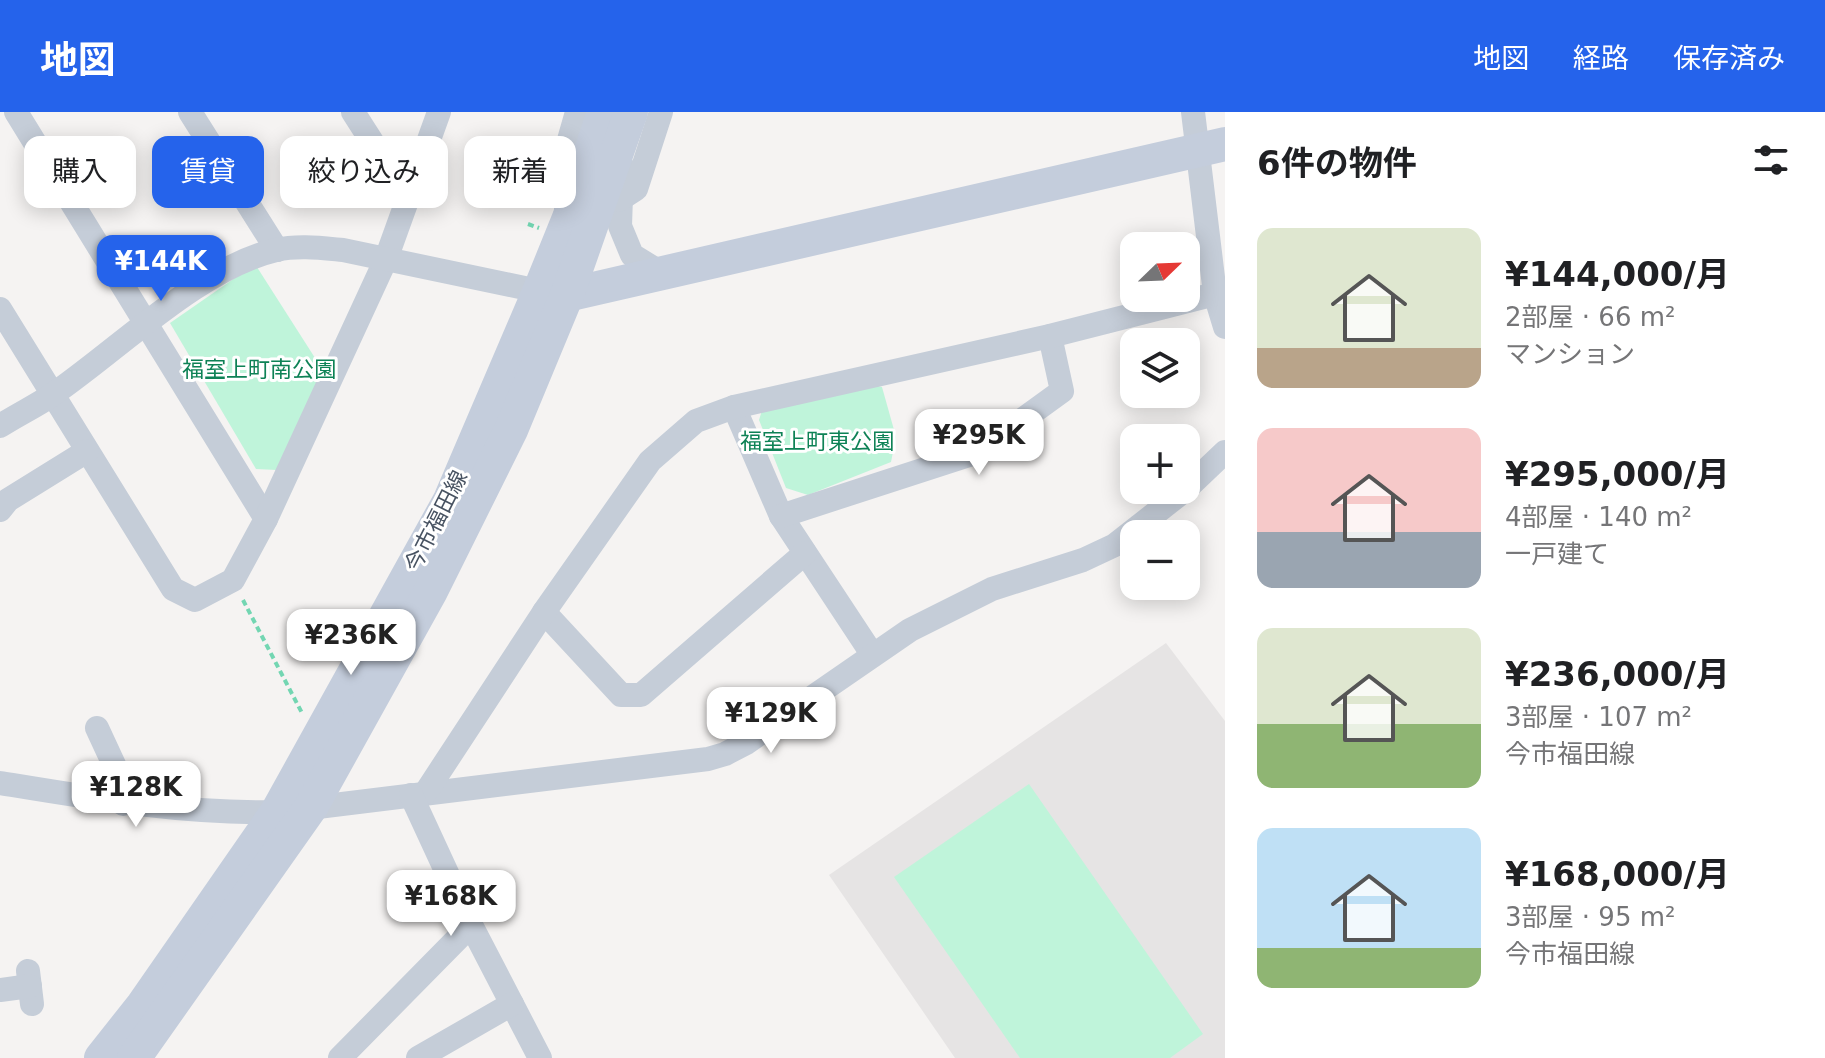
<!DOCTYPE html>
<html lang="ja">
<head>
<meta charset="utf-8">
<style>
	:root { --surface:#fff; --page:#f2f2f2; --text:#202124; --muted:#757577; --accent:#2563eb }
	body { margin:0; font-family:"DejaVu Sans","Noto Sans JP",sans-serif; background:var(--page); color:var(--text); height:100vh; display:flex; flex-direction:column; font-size:30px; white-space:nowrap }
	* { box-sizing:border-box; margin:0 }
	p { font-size:26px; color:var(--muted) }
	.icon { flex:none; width:44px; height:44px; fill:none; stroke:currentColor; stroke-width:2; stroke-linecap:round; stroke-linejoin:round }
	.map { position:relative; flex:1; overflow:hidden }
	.side { display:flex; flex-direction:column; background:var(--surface); width:600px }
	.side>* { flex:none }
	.banner { position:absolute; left:24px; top:24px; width:760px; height:72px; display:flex; gap:16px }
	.needle { width:52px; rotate:67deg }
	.controls { position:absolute; left:1120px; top:120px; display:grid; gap:16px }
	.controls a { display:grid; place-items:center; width:80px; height:80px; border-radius:16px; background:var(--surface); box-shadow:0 4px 20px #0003; font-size:40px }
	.price { position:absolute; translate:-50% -68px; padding:0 18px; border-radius:16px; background:#fff; color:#222; font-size:26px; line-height:52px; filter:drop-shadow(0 2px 4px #0008) }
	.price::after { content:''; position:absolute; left:50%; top:48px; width:24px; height:18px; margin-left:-12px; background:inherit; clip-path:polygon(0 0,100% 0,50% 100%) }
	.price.selected { background:var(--accent); color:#fff }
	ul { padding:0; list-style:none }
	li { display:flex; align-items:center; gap:24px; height:200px; padding:0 32px }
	li span { display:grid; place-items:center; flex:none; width:224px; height:160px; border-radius:16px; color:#555 }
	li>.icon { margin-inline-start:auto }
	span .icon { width:96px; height:96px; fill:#fffc; stroke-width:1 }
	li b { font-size:34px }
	h2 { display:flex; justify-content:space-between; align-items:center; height:96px; padding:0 32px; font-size:34px }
	.chip { padding:0 28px; border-radius:16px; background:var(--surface); box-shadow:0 4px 20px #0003; font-size:28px; line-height:72px }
	.chip.selected { background:var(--accent); color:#fff }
	header { display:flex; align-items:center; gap:48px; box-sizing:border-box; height:112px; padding:0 40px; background:var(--accent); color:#fff }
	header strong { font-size:38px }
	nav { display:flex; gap:44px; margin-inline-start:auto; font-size:28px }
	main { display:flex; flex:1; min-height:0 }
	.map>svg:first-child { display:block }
	.education { fill:#e6e4e4 }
	.green { fill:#bff4da }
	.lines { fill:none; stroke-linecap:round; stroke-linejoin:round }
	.path { stroke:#73d6b2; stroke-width:4; stroke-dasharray:6 4; stroke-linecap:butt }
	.street { stroke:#c5cdd8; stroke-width:24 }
	.secondary { stroke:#c4cddc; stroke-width:34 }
	.labels { text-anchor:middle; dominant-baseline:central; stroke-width:6; stroke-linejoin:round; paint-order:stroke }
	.park-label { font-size:22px; fill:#0e8256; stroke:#fff }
	.street-label { font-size:22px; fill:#485362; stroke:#fff }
</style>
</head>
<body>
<header>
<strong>地図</strong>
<nav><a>地図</a><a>経路</a><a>保存済み</a></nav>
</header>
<main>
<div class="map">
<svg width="1225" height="946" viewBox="0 0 1225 946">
	<rect width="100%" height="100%" fill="#f5f3f2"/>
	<polygon class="education" points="1166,531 1225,609 1225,946 955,946 829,763"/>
	<g class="green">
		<polygon points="255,152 324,260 277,358 256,357 170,211"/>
		<polygon points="866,271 882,275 896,325 891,350 808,383 786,376 759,308 763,295"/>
		<polygon points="1029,672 1203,922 1170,946 1020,946 894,765"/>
	</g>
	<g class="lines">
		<g class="path">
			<polyline points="528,112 539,116"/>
			<polyline points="243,488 302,601"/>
		</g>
		<g class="street">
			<polyline points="16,0 266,407"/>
			<polyline points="190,0 277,138"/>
			<polyline points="353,0 408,86"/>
			<polyline points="1193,0 1215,182 1225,215"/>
			<polyline points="622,54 620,114 632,143 663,162"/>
			<polyline points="619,88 636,77 661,0"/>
			<polyline points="568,104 559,63 577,0"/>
			<polyline points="0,197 173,477 195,488 233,468 266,407 386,147 439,0"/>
			<polyline points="734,295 781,404 872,542"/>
			<path d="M0 314C17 303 36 294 52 283 118 238 199 156 276 138 298 133 321 136 343 138L553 182"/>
			<polyline points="1186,377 1225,340"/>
			<polyline points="0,398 8,388 87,339"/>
			<polyline points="781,404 978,340 1062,279 1050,224"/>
			<polyline points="544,500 621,583 641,583 805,441"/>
			<polyline points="97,616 122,670 123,692"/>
			<path d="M0 671C91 686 183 702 277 700L708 647 725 642 746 631 910 518 992 477 1083 448 1115 433 1185 378"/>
			<polyline points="426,680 544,500 650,349 696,309 734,295 1050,224 1215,182"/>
			<polyline points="411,683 471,813 540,946"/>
			<polyline points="28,859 32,892"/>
			<polyline points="0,878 30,874"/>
			<polyline points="340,946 471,813"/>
			<polyline points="418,946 512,892"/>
		</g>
		<g class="secondary">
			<polyline points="567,183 1225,32"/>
			<polyline points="101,946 143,893 277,700 450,388 539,180 569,106 604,0"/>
			<polyline points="134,946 311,695 431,479 511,318 567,183 631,0"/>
		</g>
	</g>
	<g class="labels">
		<g class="park-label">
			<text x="259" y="257">福室上町南公園</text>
			<text x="817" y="329">福室上町東公園</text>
		</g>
		<g class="street-label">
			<text transform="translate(436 409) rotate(-63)">今市福田線</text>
		</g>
	</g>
</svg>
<div class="controls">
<a><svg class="needle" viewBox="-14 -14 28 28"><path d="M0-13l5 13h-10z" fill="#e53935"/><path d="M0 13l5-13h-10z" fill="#757577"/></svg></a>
<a><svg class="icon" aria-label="layers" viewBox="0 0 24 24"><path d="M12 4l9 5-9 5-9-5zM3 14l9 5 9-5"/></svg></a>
<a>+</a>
<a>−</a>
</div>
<b class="price selected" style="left:161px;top:191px">¥144K</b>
<b class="price" style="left:979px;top:365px">¥295K</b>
<b class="price" style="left:351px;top:565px">¥236K</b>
<b class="price" style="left:771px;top:643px">¥129K</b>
<b class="price" style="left:136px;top:717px">¥128K</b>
<b class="price" style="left:451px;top:826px">¥168K</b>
<div class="banner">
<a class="chip">購入</a>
<a class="chip selected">賃貸</a>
<a class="chip">絞り込み</a>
<a class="chip">新着</a>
</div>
</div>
<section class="side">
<h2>6件の物件<svg class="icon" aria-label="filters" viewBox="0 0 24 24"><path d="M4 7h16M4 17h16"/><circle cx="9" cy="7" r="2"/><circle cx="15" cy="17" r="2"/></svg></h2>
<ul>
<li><span style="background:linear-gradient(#dfe7d0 75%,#b9a48a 0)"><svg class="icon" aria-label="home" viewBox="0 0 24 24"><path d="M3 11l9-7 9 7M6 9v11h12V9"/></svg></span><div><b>¥144,000/月</b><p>2部屋 · 66 m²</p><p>マンション</p></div></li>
<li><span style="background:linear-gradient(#f6c9c9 65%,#9aa5b1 0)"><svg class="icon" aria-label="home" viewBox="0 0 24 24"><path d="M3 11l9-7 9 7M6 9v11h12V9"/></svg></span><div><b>¥295,000/月</b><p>4部屋 · 140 m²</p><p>一戸建て</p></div></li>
<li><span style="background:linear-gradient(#dfe7d0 60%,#8fb573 0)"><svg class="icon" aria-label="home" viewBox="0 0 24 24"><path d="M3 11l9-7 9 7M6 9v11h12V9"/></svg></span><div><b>¥236,000/月</b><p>3部屋 · 107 m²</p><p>今市福田線</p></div></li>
<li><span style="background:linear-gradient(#bfe0f5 75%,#8fb573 0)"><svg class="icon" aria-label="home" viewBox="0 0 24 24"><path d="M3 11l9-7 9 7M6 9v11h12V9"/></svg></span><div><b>¥168,000/月</b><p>3部屋 · 95 m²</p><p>今市福田線</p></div></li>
</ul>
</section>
</main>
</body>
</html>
